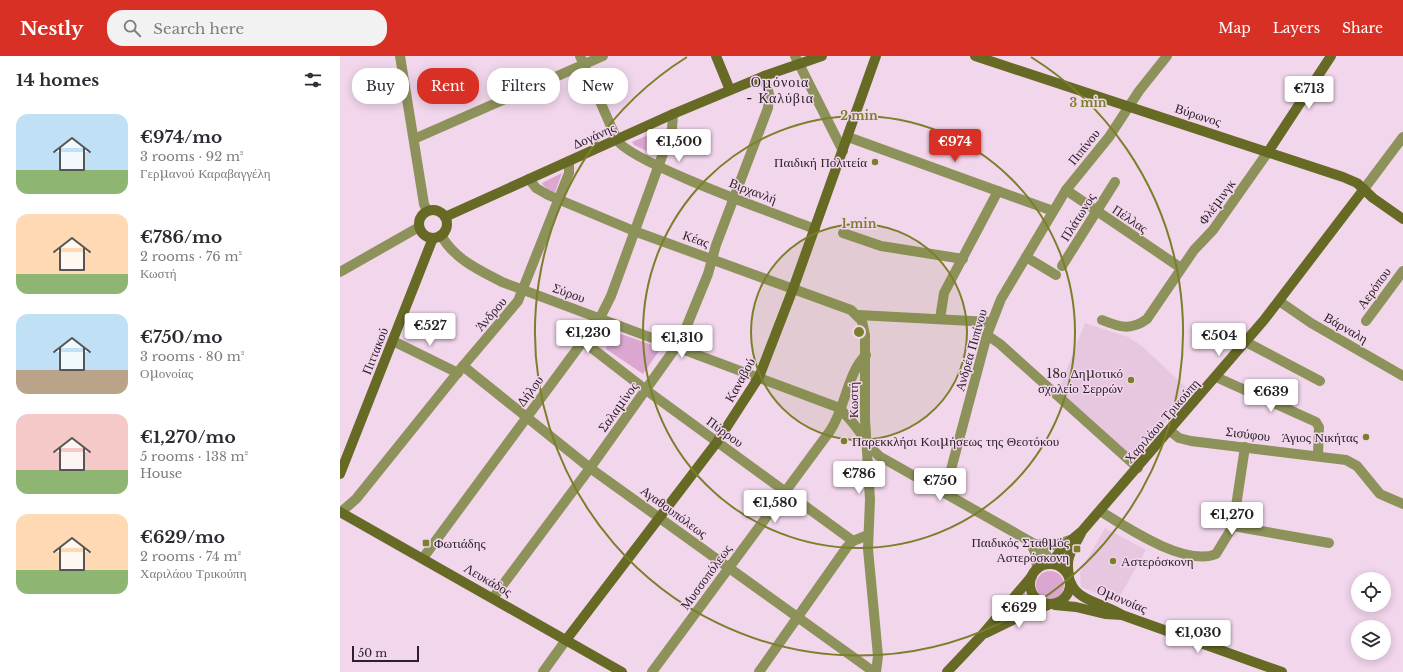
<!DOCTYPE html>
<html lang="en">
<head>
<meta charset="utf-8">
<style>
	:root { --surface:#fff; --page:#f2f2f3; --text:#2b2b33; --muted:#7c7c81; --accent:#d93025 }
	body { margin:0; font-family:"Libre Baskerville",serif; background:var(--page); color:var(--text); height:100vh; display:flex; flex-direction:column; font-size:15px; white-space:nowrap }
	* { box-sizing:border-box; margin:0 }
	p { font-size:13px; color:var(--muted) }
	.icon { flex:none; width:22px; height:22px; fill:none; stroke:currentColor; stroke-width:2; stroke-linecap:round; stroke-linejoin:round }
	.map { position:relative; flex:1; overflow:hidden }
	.details { display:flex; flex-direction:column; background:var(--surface); width:340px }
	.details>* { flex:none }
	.top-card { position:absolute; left:12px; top:12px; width:380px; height:36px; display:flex; gap:8px }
	.tools { position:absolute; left:1011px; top:516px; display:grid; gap:8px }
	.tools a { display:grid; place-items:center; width:40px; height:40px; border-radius:50%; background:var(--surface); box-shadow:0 2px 10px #0003; font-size:20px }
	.scale { position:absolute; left:12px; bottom:10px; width:67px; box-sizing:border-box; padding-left:4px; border:2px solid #2b2129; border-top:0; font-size:11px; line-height:14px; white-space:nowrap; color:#2b2129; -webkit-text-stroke:3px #f2d6ec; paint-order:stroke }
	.price { position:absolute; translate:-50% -34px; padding:0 9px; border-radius:4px; background:#fff; color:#222; font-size:13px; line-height:26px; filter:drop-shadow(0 1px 2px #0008) }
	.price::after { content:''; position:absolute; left:50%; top:24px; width:12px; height:9px; margin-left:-6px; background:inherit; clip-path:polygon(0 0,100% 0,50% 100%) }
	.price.on { background:var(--accent); color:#fff }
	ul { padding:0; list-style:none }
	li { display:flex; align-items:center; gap:12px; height:100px; padding:0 16px }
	li span { display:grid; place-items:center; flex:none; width:112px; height:80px; border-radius:12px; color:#555 }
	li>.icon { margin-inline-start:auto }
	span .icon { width:48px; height:48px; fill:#fffc; stroke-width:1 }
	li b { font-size:17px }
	h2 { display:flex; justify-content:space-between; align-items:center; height:48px; padding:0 16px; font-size:17px }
	.tag { padding:0 14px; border-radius:16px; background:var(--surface); box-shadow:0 2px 10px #0003; font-size:14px; line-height:36px }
	.tag.on { background:var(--accent); color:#fff }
	header { display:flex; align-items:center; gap:24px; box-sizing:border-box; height:56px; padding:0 20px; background:var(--accent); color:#fff }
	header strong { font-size:19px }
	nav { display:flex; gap:22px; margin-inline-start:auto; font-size:14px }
	.search { width:280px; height:36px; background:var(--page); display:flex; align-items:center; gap:10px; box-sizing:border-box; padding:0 14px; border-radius:16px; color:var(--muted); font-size:15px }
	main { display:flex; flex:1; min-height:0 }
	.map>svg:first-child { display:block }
	.built { fill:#e7c6e0 }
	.green { fill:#dba7d1 }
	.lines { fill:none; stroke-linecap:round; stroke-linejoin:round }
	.street { stroke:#8d925a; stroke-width:10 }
	.secondary { stroke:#666a24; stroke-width:10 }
	.ring { fill:none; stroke:#7a7f29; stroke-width:2 }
	.poi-dot { fill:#7a7f29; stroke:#f2d6ec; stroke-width:1.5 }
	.labels { text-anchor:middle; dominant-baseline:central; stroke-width:3; stroke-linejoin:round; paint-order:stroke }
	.street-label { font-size:13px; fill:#2b2129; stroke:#f2d6ec }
	.poi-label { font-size:13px; fill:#2b2129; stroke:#f2d6ec; text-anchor:end }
	.neighbourhood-label { font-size:14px; letter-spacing:1px; fill:#2b2129; stroke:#f2d6ec }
	.centre { fill:#7a7f29; stroke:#f2d6ec; stroke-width:2 }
	.ring-label { font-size:12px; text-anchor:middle; font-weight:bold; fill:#7a7f29; stroke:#f2d6ec; stroke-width:3; stroke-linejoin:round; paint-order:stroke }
</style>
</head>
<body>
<header>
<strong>Nestly</strong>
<div class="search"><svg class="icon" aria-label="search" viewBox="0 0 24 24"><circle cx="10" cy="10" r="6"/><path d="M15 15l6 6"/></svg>Search here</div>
<nav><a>Map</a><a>Layers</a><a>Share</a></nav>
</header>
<main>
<section class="details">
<h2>14 homes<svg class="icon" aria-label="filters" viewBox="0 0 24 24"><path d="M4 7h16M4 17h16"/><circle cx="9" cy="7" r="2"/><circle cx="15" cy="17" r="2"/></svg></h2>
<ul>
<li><span style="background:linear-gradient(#bfe0f5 70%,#8fb573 0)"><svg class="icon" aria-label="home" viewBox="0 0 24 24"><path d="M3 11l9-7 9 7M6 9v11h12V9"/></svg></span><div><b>€974/mo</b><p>3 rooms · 92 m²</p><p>Γερμανού Καραβαγγέλη</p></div></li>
<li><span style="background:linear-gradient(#ffd9b3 75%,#8fb573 0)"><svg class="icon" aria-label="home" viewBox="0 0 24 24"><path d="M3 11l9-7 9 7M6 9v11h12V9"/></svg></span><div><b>€786/mo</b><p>2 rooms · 76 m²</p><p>Κωστή</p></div></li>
<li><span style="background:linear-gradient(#bfe0f5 70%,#b9a48a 0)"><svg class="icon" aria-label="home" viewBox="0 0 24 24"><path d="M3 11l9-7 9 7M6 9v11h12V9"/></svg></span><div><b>€750/mo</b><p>3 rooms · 80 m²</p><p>Ομονοίας</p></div></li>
<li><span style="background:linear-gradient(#f6c9c9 70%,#8fb573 0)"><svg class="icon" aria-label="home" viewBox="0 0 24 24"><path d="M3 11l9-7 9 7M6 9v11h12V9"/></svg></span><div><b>€1,270/mo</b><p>5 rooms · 138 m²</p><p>House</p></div></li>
<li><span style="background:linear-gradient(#ffd9b3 70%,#8fb573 0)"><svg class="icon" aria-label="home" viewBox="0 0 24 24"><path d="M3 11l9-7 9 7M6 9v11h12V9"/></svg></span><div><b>€629/mo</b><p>2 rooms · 74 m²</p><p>Χαριλάου Τρικούπη</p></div></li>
</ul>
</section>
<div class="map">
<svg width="1063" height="616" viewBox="0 0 1063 616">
	<rect width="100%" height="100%" fill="#f2d6ec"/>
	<g class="built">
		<polygon points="745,267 788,281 803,291 852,337 792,403 719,339 719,333"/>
		<polygon points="765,472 806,494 777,545 741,531 740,516"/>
	</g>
	<g class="green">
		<polygon points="320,74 311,97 294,89 292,86"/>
		<polygon points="222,117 214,139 203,129 202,127"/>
		<polygon points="272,275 321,292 303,318 266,293"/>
		<circle cx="710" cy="529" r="14"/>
		<polygon points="685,536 692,549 663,563 664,562"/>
	</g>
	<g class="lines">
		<g class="street">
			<polyline points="60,0 84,148 87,155"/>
			<path d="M240 0 277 84C291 107 442 160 475 173"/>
			<polyline points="455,0 503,95"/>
			<polyline points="508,81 713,155"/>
			<polyline points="74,83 263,0"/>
			<polyline points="189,123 196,132 208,139 294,175 511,254 522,265 525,279 525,363 530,444 528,493 538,600 536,616"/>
			<polyline points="1024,133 1063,81"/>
			<polyline points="726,134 841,212"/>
			<polyline points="503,177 541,190 623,203"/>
			<path d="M101 179C114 203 139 214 162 226L497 351C515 364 523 385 539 400L700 491 707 500 708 508"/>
			<polyline points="686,201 716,219"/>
			<polyline points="722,210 775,126"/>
			<polyline points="0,216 79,171"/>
			<polyline points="939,245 971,267 1063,320"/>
			<polyline points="518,259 651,266"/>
			<polyline points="600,263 604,237 658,135"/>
			<path d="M762 264C779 271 791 275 807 263L854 194 873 174 928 96"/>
			<polyline points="1026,265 1063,215"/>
			<polyline points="647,279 660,288 798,412"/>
			<polyline points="53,285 118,317"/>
			<polyline points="244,286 306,334 513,485"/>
			<polyline points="906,286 980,325"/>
			<polyline points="123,310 250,412 534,616"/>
			<polyline points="876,321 976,366 979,371 978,399"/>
			<polyline points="830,375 839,382 851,385 1006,404 1017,410 1040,438 1063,448"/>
			<polyline points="905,391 893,470 989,487"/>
			<polyline points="605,436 647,279 661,243 726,134 769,81 799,35 827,0"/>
			<path d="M760 455C786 471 845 511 876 498L893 470"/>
			<polyline points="0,457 16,443 123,310 178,245 229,117 229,105"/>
			<polyline points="691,487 696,499 697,513"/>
			<polyline points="697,488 715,489 730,484"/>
			<polyline points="83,502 260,262 271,240 332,73 333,58"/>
			<polyline points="153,542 250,412 341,284 368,218 376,189 428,52 429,38 424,20"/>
			<polyline points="203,616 226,584"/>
			<path d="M312 616 490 375C506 351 507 317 526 299"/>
			<polyline points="419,616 507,491 513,485 528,479"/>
		</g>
		<g class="secondary">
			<polyline points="376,0 390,34"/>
			<polyline points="635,0 1003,121 1017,127 1033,142 1063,163"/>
			<polyline points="928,96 991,0"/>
			<circle cx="93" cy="168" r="14"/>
			<polyline points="105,161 333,58 424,20 482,0"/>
			<polyline points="0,418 93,182"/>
			<polyline points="0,456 282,616"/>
			<circle cx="710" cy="528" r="20"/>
			<polyline points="710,508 725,489 742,475 924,264 1024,133"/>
			<path d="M729 519C725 499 733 494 741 477"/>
			<path d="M731 527C737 545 766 548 782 559L942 616"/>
			<polyline points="715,549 736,551 765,558 782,559"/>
			<polyline points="646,577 689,556 708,549"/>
			<polyline points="226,584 377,386 419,321 453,233 536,0"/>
			<polyline points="607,616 642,579 692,520"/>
		</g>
	</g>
	<circle cx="519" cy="276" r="108" fill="#7a7f29" fill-opacity=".12"/>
	<g class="ring">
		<circle cx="519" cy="276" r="108"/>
		<circle cx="519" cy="276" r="216"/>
		<path d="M691 1A324 324 0 1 1 347 1"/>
	</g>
	<g class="poi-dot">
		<circle cx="535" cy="106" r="4"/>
		<circle cx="791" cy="324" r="4"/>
		<circle cx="1026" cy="381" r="4"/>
		<circle cx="504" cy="385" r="4"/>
		<rect x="82" y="483" width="8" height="8" rx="2"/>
		<rect x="733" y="489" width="8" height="8" rx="2"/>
		<circle cx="773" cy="505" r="4"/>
	</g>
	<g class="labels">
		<g class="street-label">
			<text transform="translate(858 59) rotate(18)">Βύρωνος</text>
			<text transform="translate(254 80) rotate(-24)">Δογάνης</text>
			<text transform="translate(744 91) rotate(-51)">Πιπίνου</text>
			<text transform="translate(413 135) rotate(21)">Βιρχανλή</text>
			<text transform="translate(877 146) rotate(-54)">Φλέμινγκ</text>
			<text transform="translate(738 161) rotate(-58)">Πλάτωνος</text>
			<text transform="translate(790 163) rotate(34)">Πέλλας</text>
			<text transform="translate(356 183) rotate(20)">Κέας</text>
			<text transform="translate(1034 232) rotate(-54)">Αερόπου</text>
			<text transform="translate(229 237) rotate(20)">Σύρου</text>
			<text transform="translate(151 258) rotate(-49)">Άνδρου</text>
			<text transform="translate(1006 272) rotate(30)">Βάρναλη</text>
			<text transform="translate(631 294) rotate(-74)">Ανδρέα Πιπίνου</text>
			<text transform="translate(35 295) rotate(-68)">Πιττακού</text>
			<text transform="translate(400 324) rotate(-61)">Καναβού</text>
			<text transform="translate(190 335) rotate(-53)">Δήλου</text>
			<text transform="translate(513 344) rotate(-90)">Κωστή</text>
			<text transform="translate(278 351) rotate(-54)">Σαλαμίνος</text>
			<text transform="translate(822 365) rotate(-49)">Χαριλάου Τρικούπη</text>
			<text transform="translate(385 376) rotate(36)">Πύρρου</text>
			<text transform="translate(908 378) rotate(7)">Σισύφου</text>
			<text transform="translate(334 456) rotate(36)">Αγαθουπόλεως</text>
			<text transform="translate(366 521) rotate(-54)">Μυσσοπόλεως</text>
			<text transform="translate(148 524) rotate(30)">Λευκάδος</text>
			<text transform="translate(782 543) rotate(23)">Ομονοίας</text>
		</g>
		<g class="poi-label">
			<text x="527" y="106">Παιδική Πολιτεία</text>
			<text x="783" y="317">18ο Δημοτικό<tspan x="783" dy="15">σχολείο Σερρών</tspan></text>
			<text x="1018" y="381">Άγιος Νικήτας</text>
			<text x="512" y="385" text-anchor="start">Παρεκκλήσι Κοιμήσεως της Θεοτόκου</text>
			<text x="729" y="486">Παιδικός Σταθμός<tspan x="729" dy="15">Αστερόσκονη</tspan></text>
			<text x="94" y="487" text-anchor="start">Φωτιάδης</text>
			<text x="781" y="505" text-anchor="start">Αστερόσκονη</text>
		</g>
		<g class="neighbourhood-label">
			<text x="440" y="26">Ομόνοια<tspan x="440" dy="16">- Καλύβια</tspan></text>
		</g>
	</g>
	<circle cx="519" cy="276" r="6" class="centre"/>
	<g class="ring-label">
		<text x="748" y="51">3 min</text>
		<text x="519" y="64">2 min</text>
		<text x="519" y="172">1 min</text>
	</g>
</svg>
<div class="tools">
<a><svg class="icon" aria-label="locate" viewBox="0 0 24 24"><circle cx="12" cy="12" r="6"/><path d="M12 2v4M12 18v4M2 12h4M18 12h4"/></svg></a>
<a><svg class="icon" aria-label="layers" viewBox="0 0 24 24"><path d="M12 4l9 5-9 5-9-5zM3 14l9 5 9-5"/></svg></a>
</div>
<div class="scale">50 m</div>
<b class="price" style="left:969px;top:54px">€713</b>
<b class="price" style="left:339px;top:107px">€1,500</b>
<b class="price on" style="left:615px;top:107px">€974</b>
<b class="price" style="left:90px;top:291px">€527</b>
<b class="price" style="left:248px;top:298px">€1,230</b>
<b class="price" style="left:879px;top:301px">€504</b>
<b class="price" style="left:342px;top:303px">€1,310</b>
<b class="price" style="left:931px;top:357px">€639</b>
<b class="price" style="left:519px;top:439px">€786</b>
<b class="price" style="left:600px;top:446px">€750</b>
<b class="price" style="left:435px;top:468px">€1,580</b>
<b class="price" style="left:892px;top:480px">€1,270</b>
<b class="price" style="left:679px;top:573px">€629</b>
<b class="price" style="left:858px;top:598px">€1,030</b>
<div class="top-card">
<a class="tag">Buy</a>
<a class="tag on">Rent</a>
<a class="tag">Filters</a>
<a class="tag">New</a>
</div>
</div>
</main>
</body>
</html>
